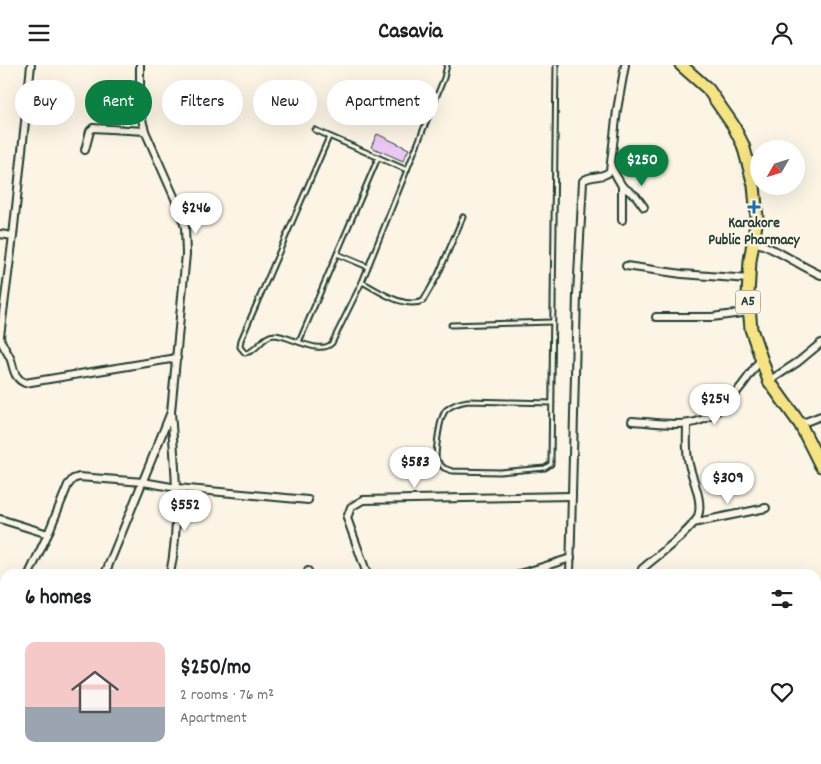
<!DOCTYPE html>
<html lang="en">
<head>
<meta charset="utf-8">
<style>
	:root { --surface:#fff; --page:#f2f2f2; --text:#202124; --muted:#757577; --accent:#0b8043 }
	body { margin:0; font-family:Dekko,sans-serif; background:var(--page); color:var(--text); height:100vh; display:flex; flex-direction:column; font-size:19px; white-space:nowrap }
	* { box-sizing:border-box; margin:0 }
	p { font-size:16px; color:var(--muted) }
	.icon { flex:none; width:28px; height:28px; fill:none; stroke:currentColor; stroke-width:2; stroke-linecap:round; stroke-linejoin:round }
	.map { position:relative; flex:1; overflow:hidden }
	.side { position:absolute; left:0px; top:504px; width:821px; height:196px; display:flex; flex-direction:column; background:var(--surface); border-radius:15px 15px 0 0; box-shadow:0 5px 20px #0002 }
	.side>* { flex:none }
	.guide { position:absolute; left:15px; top:15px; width:500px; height:45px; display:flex; gap:10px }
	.needle { width:32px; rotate:231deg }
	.tools { position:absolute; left:750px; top:75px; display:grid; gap:10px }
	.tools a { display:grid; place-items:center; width:55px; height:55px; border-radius:50%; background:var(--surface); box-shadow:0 5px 20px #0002; font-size:25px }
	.price { position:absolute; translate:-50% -42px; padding:0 11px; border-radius:18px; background:#fff; color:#222; font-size:16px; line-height:32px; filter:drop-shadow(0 1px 2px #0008) }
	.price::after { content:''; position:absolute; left:50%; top:30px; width:15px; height:11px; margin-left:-8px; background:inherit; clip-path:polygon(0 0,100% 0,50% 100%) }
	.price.on { background:var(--accent); color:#fff }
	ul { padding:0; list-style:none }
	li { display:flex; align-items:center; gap:15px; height:125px; padding:0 25px }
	li span { display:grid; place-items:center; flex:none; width:140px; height:100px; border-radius:10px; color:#555 }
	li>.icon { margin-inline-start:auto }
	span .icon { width:60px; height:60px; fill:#fffc; stroke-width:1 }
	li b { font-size:21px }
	h2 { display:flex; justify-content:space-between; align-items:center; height:60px; padding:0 25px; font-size:21px }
	.pill { padding:0 18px; border-radius:22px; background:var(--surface); box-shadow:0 5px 20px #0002; font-size:18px; line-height:45px }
	.pill.on { background:var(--accent); color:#fff }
	header { display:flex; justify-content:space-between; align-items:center; height:65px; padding:0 25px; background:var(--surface); font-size:22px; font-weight:700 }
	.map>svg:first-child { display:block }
	.building { fill:#eac7f2; stroke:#1f3d34 }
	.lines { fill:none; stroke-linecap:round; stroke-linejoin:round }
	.service-casing { stroke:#1f3d34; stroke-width:7 }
	.minor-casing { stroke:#1f3d34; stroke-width:10 }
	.trunk-casing { stroke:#1f3d34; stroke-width:15 }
	.service { stroke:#fcf5e5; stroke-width:3 }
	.minor { stroke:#fcf5e5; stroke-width:6 }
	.trunk { stroke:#f6e381; stroke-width:11 }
	.poi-dot { fill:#1f6fb2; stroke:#fcf5e5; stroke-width:2 }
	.labels { text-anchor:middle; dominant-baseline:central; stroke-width:4.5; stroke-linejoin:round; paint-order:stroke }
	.shield { fill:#fcf5e5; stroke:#617469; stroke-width:1 }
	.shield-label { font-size:14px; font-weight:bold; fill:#1f3d34 }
	.poi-label { font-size:15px; font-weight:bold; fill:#1f3d34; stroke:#fcf5e5 }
</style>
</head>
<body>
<header><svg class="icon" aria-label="menu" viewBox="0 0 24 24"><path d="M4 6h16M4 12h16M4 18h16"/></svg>Casavia<svg class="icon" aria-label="person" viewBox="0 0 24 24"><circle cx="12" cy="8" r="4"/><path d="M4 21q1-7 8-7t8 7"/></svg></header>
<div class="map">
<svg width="821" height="699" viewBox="0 0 821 699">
	<rect width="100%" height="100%" fill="#fcf5e5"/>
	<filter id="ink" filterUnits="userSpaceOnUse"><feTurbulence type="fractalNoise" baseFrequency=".02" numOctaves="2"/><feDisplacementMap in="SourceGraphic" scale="10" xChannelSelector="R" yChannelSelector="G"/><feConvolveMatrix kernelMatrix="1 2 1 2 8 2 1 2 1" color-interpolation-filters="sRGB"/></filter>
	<g filter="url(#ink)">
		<polygon class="building" points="377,69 409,84 403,96 371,82"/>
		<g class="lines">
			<defs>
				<g id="service">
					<polyline points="315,65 407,105"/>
					<path d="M329 72 241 275 240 282 245 288C258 287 262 270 275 270 290 271 320 291 332 278L362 217 444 13 447 0"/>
					<polyline points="337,189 368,202"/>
					<path d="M362 217C379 226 403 244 423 236L438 210 463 152"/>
					<polyline points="451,260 552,257"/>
					<polyline points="299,277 378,93"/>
					<path d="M552 338 468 336C461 337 452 340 446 345 439 352 436 385 436 395L444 403 452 406 500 407 545 403 551 399 556 0"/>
				</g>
				<g id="minor">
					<polyline points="140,0 140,47 145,66 176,136 185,162 186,189 171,347"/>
					<polyline points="85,85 90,66 93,63 145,66"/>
					<polyline points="611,102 622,121 636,131 644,142"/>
					<polyline points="622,155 622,121"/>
					<polyline points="0,169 13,171 31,0"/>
					<path d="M754 177C775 182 799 201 821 210"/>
					<polyline points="626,201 682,209 749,214"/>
					<polyline points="656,252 712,252 749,247"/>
					<polyline points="0,271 13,171"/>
					<path d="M0 272C2 281 8 287 11 295 14 305 14 313 25 318L177 293"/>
					<polyline points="769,316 798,297 821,278"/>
					<path d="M632 356C650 357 672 361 690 358 722 354 745 317 762 292"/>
					<polyline points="800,359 821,351"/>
					<polyline points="0,454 48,469"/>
					<polyline points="693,458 766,443"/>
					<polyline points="308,506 309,509"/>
					<polyline points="29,509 48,469 68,420 73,414 79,412 143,417 177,423 308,435"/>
					<path d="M105 509 171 347C175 401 181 456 170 509"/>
					<polyline points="367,509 347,453 351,442 363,435 572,431"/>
					<polyline points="520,509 571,493"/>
					<path d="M570 509 577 230 583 116C590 109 603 114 610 106L617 45 625 0"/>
					<path d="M640 509 642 504C655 492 692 466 698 451 704 435 690 410 688 394 686 383 687 370 687 359"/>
					<polyline points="0,568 5,557"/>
					<polyline points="816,583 821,582"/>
					<polyline points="0,672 5,676"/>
					<polyline points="29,695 33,699"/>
					<polyline points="612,695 614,699"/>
					<polyline points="20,699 22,695"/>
					<polyline points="97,699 98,695"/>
					<polyline points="224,699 285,695"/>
					<polyline points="331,699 332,695"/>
					<polyline points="437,699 437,695"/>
					<polyline points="556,699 557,695"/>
				</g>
				<polyline id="trunk" points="681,0 708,24 733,60 743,80 754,120 757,153 750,196 748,230 751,264 769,316 800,359 821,401"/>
			</defs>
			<use href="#service" class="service-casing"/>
			<use href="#minor" class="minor-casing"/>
			<use href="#trunk" class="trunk-casing"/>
			<use href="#service" class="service"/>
			<use href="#minor" class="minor"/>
			<use href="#trunk" class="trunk"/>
		</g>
	</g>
	<path class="poi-dot" d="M751.5 134.5h5v5h5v5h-5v5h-5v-5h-5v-5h5z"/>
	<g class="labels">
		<rect class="shield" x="735.5" y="225.5" width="25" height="23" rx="4"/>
		<g class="shield-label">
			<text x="748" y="237">A5</text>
		</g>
		<g class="poi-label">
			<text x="754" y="159">Karakore<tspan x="754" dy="17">Public Pharmacy</tspan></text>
		</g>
	</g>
</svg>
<div class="tools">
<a><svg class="needle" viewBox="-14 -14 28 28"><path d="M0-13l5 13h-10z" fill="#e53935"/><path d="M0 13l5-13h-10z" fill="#757577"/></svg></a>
</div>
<b class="price on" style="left:642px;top:122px">$250</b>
<b class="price" style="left:196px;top:170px">$246</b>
<b class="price" style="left:715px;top:361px">$254</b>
<b class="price" style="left:415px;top:424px">$583</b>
<b class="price" style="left:728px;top:440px">$309</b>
<b class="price" style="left:185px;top:467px">$552</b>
<div class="guide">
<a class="pill">Buy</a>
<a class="pill on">Rent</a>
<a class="pill">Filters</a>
<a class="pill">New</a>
<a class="pill">Apartment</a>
</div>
<section class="side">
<h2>6 homes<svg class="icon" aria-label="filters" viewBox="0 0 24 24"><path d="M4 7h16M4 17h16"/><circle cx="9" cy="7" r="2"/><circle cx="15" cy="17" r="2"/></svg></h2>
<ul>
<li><span style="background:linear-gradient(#f6c9c9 65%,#9aa5b1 0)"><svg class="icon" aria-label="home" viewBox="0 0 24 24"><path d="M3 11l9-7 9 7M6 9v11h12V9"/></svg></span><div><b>$250/mo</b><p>2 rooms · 76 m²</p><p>Apartment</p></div><svg class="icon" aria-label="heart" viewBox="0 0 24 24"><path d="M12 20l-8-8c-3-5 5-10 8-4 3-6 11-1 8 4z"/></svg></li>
</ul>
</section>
</div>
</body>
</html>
